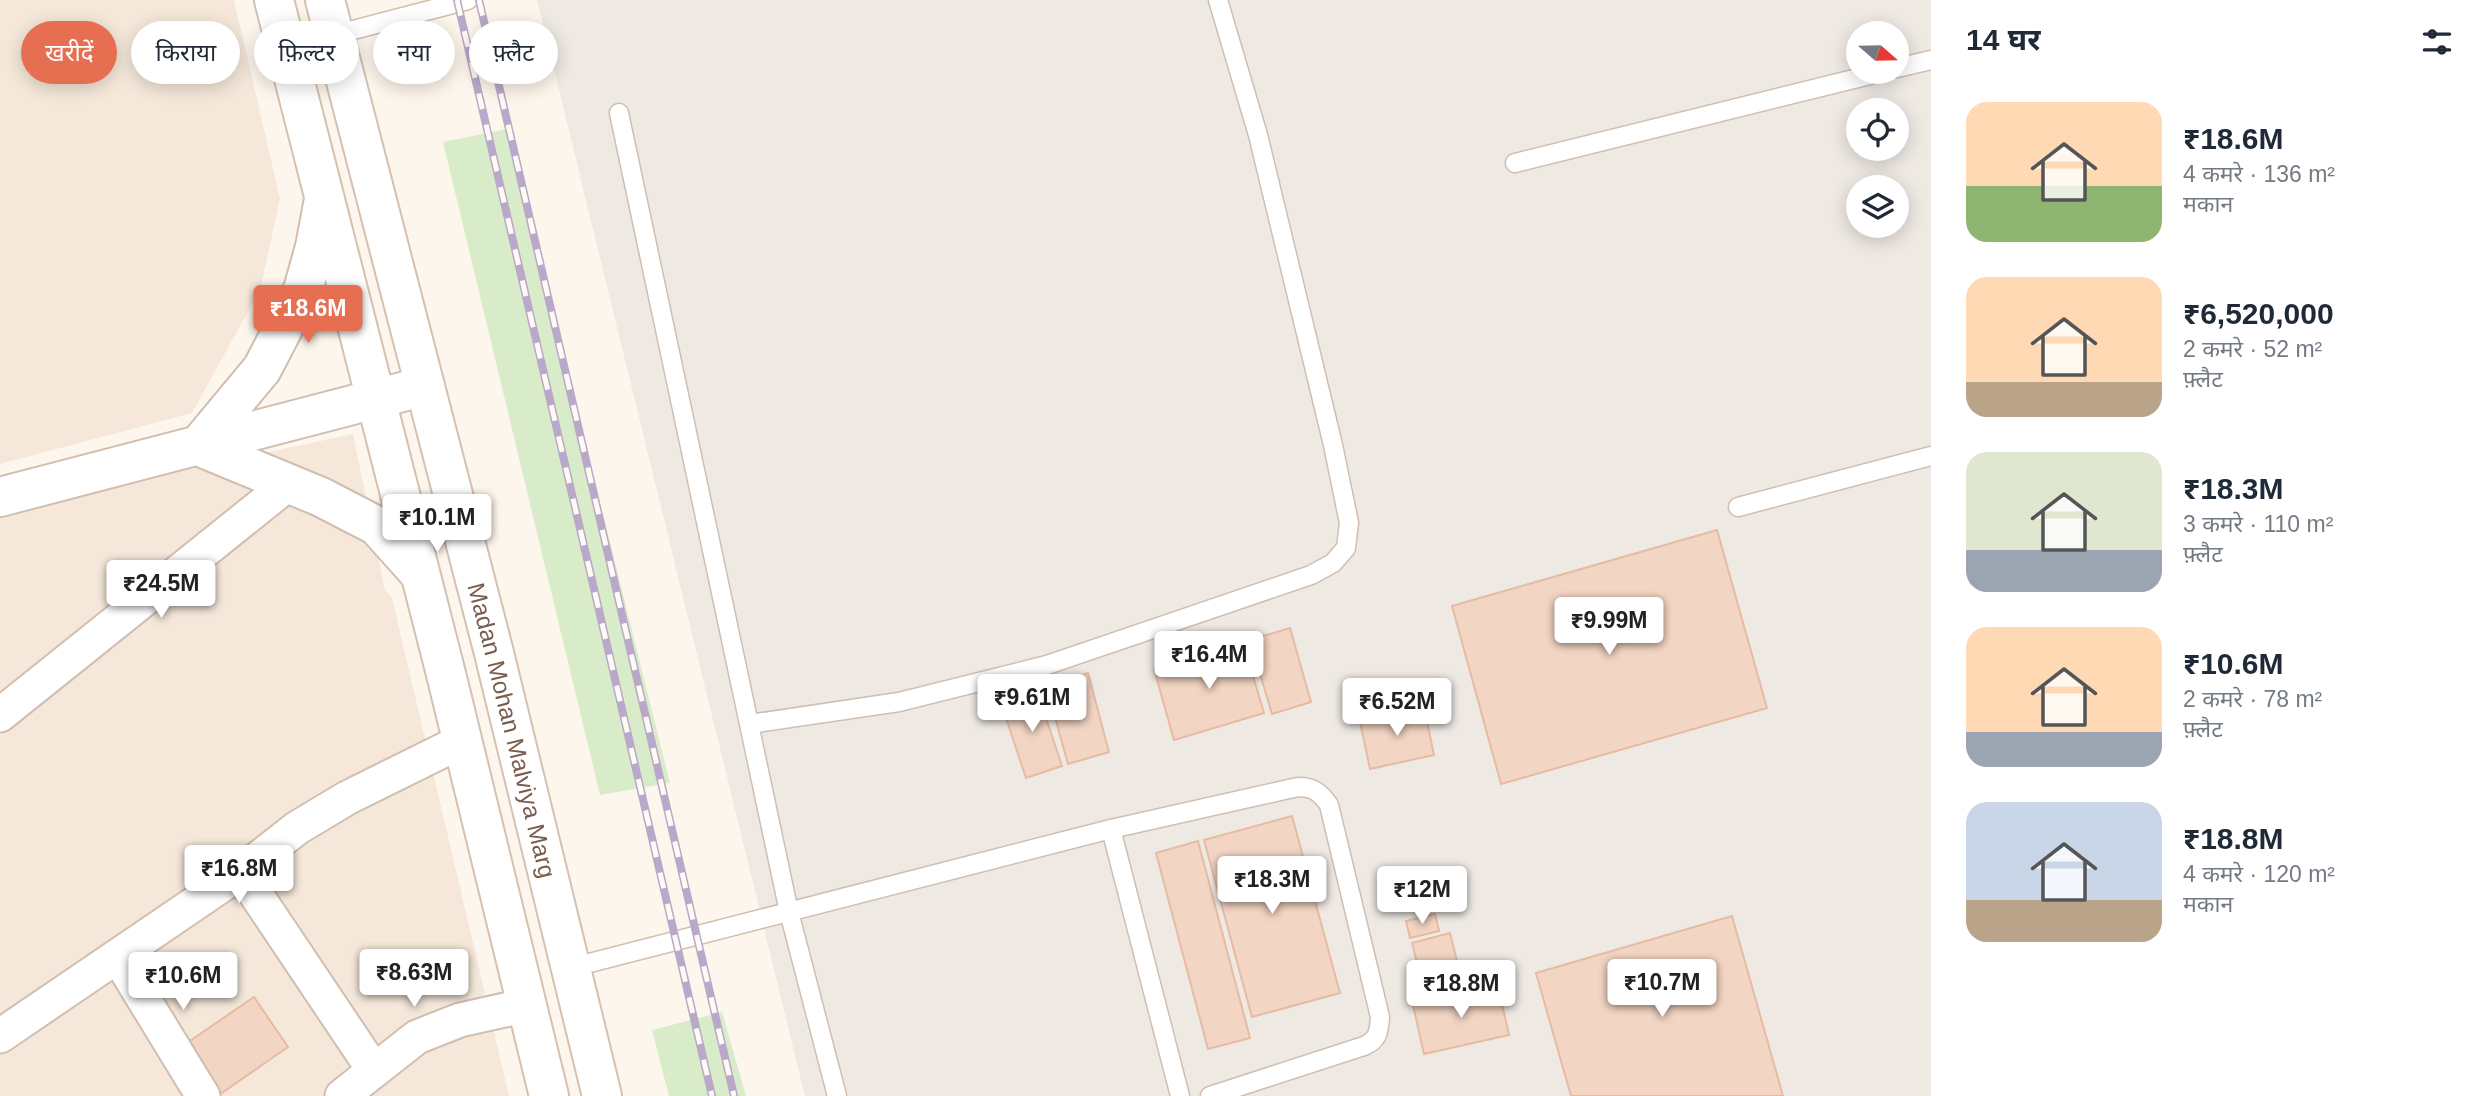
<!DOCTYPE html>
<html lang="hi">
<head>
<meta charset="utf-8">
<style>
	:root { --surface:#fff; --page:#f6f6f7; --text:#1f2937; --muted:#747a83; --accent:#e76f51 }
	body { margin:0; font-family:Arial,"Noto Sans Devanagari",sans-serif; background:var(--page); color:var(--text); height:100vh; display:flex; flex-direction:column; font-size:26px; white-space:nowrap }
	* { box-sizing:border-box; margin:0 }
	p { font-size:23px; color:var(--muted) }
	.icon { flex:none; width:38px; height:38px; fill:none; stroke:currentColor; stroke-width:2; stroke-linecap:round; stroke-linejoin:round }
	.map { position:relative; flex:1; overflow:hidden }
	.details { display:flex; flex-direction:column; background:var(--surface); width:560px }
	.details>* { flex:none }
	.banner { position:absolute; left:21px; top:21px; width:665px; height:63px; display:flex; gap:14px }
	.needle { width:46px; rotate:110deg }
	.buttons { position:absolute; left:1846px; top:21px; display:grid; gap:14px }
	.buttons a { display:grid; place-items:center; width:63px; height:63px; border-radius:50%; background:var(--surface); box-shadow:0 4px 18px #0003; font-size:35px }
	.price { position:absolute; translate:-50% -60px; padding:0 16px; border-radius:7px; background:#fff; color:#222; font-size:23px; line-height:46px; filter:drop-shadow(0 2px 4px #0008) }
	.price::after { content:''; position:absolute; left:50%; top:42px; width:21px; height:16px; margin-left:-10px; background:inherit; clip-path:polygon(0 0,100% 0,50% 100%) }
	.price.on { background:var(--accent); color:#fff }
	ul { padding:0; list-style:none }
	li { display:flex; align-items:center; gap:21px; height:175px; padding:0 35px }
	li span { display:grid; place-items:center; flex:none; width:196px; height:140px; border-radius:21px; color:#555 }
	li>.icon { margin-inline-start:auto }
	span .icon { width:84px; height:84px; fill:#fffc; stroke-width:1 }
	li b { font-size:30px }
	h2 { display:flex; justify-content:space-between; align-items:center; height:84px; padding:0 35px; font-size:30px }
	.pill { padding:0 24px; border-radius:32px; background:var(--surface); box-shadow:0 4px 18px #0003; font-size:24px; line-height:63px }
	.pill.on { background:var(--accent); color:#fff }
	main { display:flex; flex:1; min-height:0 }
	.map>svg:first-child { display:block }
	.residential { fill:#f5e8da }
	.industrial { fill:#efe9e4; fill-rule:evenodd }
	.green { fill:#d8ecc9 }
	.building { fill:#f3d5c3; stroke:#e6bba3; stroke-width:2 }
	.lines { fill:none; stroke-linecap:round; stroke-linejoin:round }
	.service-casing { stroke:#d1beb0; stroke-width:21 }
	.minor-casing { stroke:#d1beb0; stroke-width:37 }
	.tertiary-casing { stroke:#d1beb0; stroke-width:42 }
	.secondary-casing { stroke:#d6c0b0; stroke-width:42 }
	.service { stroke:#fff; stroke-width:18 }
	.minor { stroke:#fff; stroke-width:33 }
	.tertiary { stroke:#fff; stroke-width:38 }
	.secondary { stroke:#fff; stroke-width:38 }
	.rail-casing { stroke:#b9a8c9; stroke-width:8 }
	.rail { stroke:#fffaf3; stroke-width:5; stroke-dasharray:16; stroke-linecap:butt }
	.labels { text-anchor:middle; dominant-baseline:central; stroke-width:5; stroke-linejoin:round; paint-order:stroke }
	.street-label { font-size:24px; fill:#7a5c4d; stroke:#fffaf3 }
</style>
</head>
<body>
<main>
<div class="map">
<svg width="1931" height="1096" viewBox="0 0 1931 1096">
	<rect width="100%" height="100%" fill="#fdf6ec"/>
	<g class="residential">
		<polygon points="0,0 234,0 280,199 260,290 192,413 0,464"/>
		<polygon points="353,434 385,590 392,598 509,1096 0,1096 0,510"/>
	</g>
	<path class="industrial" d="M537 0H1931V1096H805ZM1858 33H1897V72H1858ZM1858 110H1897V149H1858ZM1858 187H1897V226H1858Z"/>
	<g class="green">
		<polygon points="507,129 670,783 600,795 443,142"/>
		<polygon points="722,1012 746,1096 669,1096 652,1030"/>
	</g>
	<g class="building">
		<polygon points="1717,530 1767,708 1501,784 1452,606"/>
		<polygon points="1290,628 1311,702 1272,714 1250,640"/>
		<polygon points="1243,642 1264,713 1174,740 1154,669"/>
		<polygon points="1088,673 1109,752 1068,764 1046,685"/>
		<polygon points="1037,691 1062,766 1026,778 1001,703"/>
		<polygon points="1424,707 1434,755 1370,769 1360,722"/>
		<polygon points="1292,816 1340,993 1252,1017 1204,840"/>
		<polygon points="1198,841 1250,1038 1208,1049 1156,853"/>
		<polygon points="1435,914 1439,931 1410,938 1406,921"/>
		<polygon points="1732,916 1783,1096 1571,1096 1536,973"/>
		<polygon points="1450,933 1460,973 1422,983 1412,943"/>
		<polygon points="1498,986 1509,1035 1424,1054 1413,1005"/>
		<polygon points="254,997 288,1047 219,1095 184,1045"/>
	</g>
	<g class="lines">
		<defs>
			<g id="service">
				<polyline points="334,35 468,0"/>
				<polyline points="1897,68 1931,60"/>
				<polyline points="619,113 789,912 837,1096"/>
				<polyline points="1515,163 1882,72"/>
				<polyline points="1738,507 1931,456"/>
				<polyline points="750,724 899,702 1047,665 1311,575 1333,563 1346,548 1349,523 1333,445 1258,135 1218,0"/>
				<path d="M1111 829 1298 787C1313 787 1320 792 1329 805L1380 1017C1379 1032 1378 1040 1364 1046L1210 1096"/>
				<polyline points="570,968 1111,829 1180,1096"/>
			</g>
			<g id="minor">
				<polyline points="0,715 288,484"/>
				<polyline points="241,872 373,1069"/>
				<polyline points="118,957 203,1096"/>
				<polyline points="0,1036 241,872 297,828 347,798 462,741"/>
				<polyline points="342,1096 417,1037 460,1020 527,1005"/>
			</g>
			<g id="tertiary">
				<polyline points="324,199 315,247 303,290 262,369 198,446 321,497 377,526 420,574"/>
				<polyline points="0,497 425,386"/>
			</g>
			<g id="secondary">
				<polyline points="274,0 447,678 549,1096"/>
				<path id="s1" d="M325 0 494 653 602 1096"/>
			</g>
		</defs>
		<use href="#service" class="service-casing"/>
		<use href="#minor" class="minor-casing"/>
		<use href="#tertiary" class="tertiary-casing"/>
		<use href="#secondary" class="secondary-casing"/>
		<use href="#service" class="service"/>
		<use href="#minor" class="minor"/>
		<use href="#tertiary" class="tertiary"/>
		<use href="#secondary" class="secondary"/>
		<defs>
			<g id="rail">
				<polyline points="457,0 712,1096"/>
				<polyline points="479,0 734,1096"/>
			</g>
		</defs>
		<use href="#rail" class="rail-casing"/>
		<use href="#rail" class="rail"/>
	</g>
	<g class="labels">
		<g class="street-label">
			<text stroke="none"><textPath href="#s1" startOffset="754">Madan Mohan Malviya Marg</textPath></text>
		</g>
	</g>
</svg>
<div class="buttons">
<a><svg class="needle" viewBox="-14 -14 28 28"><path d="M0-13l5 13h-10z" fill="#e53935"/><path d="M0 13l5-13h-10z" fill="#747a83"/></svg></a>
<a><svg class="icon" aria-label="locate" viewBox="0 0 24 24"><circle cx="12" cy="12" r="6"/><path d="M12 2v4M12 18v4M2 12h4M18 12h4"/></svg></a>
<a><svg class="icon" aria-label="layers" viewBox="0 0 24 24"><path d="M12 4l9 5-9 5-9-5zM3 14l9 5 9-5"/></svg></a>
</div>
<b class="price on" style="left:308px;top:345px">₹18.6M</b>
<b class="price" style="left:437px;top:554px">₹10.1M</b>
<b class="price" style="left:161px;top:620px">₹24.5M</b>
<b class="price" style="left:1609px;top:657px">₹9.99M</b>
<b class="price" style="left:1209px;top:691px">₹16.4M</b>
<b class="price" style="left:1032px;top:734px">₹9.61M</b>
<b class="price" style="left:1397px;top:738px">₹6.52M</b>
<b class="price" style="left:239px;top:905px">₹16.8M</b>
<b class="price" style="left:1272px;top:916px">₹18.3M</b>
<b class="price" style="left:1422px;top:926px">₹12M</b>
<b class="price" style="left:414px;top:1009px">₹8.63M</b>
<b class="price" style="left:183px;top:1012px">₹10.6M</b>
<b class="price" style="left:1662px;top:1019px">₹10.7M</b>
<b class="price" style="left:1461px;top:1020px">₹18.8M</b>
<div class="banner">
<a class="pill on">खरीदें</a>
<a class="pill">किराया</a>
<a class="pill">फ़िल्टर</a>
<a class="pill">नया</a>
<a class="pill">फ़्लैट</a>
</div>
</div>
<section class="details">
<h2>14 घर<svg class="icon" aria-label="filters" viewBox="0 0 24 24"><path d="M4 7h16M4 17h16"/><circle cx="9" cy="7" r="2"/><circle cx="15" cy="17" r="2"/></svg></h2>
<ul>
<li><span style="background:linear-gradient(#ffd9b3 60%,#8fb573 0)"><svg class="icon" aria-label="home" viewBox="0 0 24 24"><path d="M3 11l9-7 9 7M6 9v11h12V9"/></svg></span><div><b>₹18.6M</b><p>4 कमरे · 136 m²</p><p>मकान</p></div></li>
<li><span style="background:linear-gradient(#ffd9b3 75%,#b9a48a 0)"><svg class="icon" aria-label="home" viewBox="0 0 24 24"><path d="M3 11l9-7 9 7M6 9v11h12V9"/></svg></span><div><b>₹6,520,000</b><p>2 कमरे · 52 m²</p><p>फ़्लैट</p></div></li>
<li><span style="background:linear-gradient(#dfe7d0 70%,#9aa5b1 0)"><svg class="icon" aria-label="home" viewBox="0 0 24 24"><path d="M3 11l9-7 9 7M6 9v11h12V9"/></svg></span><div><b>₹18.3M</b><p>3 कमरे · 110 m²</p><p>फ़्लैट</p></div></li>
<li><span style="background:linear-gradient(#ffd9b3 75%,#9aa5b1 0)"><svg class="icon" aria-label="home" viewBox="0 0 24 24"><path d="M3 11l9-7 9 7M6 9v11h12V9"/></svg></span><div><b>₹10.6M</b><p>2 कमरे · 78 m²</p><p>फ़्लैट</p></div></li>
<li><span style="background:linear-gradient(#c9d6e8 70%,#b9a48a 0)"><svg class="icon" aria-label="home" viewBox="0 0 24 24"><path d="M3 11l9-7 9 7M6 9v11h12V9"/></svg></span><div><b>₹18.8M</b><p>4 कमरे · 120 m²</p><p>मकान</p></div></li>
</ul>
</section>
</main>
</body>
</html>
